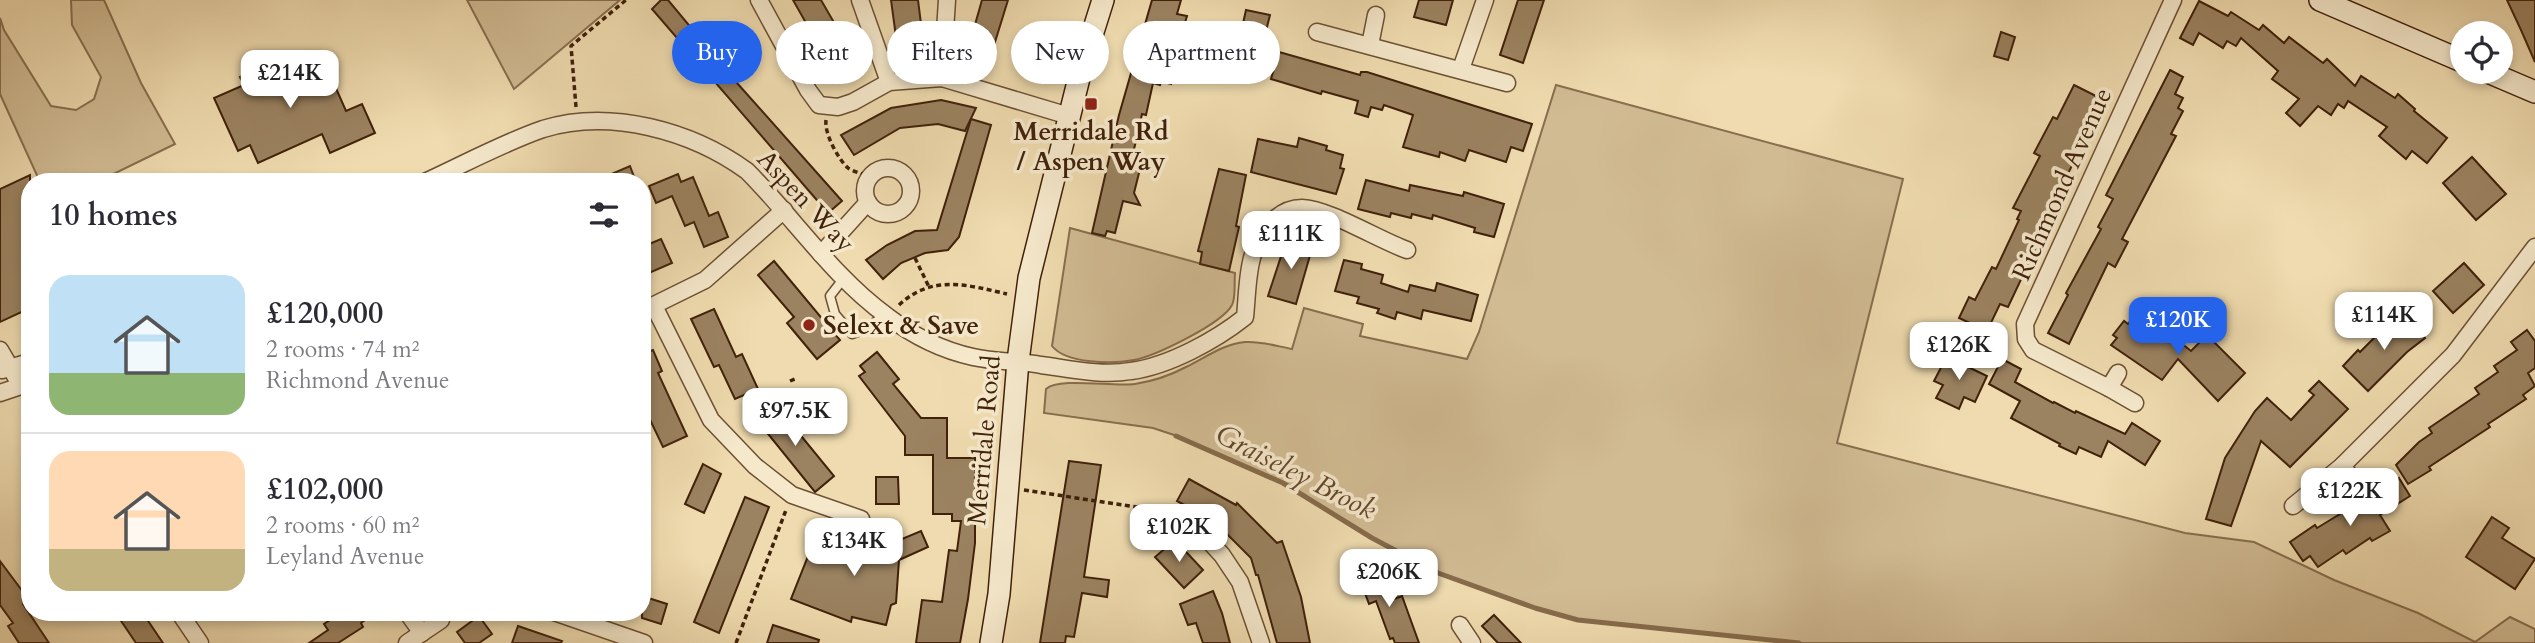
<!DOCTYPE html>
<html lang="en">
<head>
<meta charset="utf-8">
<style>
	:root { --surface:#fff; --page:#f2f2f3; --text:#2b2b33; --muted:#7c7c81; --line:#e1e1e2; --accent:#2563eb }
	body { margin:0; font-family:Cardo,serif; background:var(--page); color:var(--text); height:100vh; display:flex; flex-direction:column; font-size:26px; white-space:nowrap }
	* { box-sizing:border-box; margin:0 }
	p { font-size:23px; color:var(--muted) }
	.icon { flex:none; width:38px; height:38px; fill:none; stroke:currentColor; stroke-width:2; stroke-linecap:round; stroke-linejoin:round }
	.map { position:relative; flex:1; overflow:hidden }
	.panel { position:absolute; left:21px; top:173px; width:630px; height:448px; display:flex; flex-direction:column; background:var(--surface); border-radius:28px; box-shadow:0 4px 10px #0003 }
	.panel>* { flex:none }
	.hud { position:absolute; left:672px; top:21px; width:665px; height:63px; display:flex; gap:14px }
	.controls { position:absolute; left:2450px; top:21px; display:grid; gap:14px }
	.controls a { display:grid; place-items:center; width:63px; height:63px; border-radius:50%; background:var(--surface); box-shadow:0 4px 10px #0003; font-size:35px }
	.price { position:absolute; translate:-50% -60px; padding:0 16px; border-radius:14px; background:#fff; color:#222; font-size:23px; line-height:46px; filter:drop-shadow(0 2px 4px #0008) }
	.price::after { content:''; position:absolute; left:50%; top:42px; width:21px; height:16px; margin-left:-10px; background:inherit; clip-path:polygon(0 0,100% 0,50% 100%) }
	.price.active { background:var(--accent); color:#fff }
	ul { padding:0; list-style:none }
	li { display:flex; align-items:center; gap:21px; height:175px; padding:0 28px }
	li+li { border-top:2px solid var(--line) }
	li span { display:grid; place-items:center; flex:none; width:196px; height:140px; border-radius:21px; color:#555 }
	li>.icon { margin-inline-start:auto }
	span .icon { width:84px; height:84px; fill:#fffc; stroke-width:1 }
	li b { font-size:30px }
	h2 { display:flex; justify-content:space-between; align-items:center; height:84px; padding:0 28px; font-size:30px }
	.tag { padding:0 24px; border-radius:32px; background:var(--surface); box-shadow:0 4px 10px #0003; font-size:24px; line-height:63px }
	.tag.active { background:var(--accent); color:#fff }
	.map>svg:first-child { display:block }
	.green { fill:#d1bb93; stroke:#886e4e; stroke-width:2 }
	.lines { fill:none; stroke-linecap:round; stroke-linejoin:round }
	.stream { stroke:#866b4b; stroke-width:5 }
	.building { fill:#9b8260; stroke:#40210a; stroke-width:2 }
	.lane-casing { stroke:#6c5033; stroke-width:11 }
	.street-casing { stroke:#6c5033; stroke-width:19 }
	.secondary-casing { stroke:#40210a; stroke-width:24 }
	.path { stroke:#40210a; stroke-width:3.5; stroke-dasharray:5 3.5; stroke-linecap:butt }
	.lane { stroke:#f5e8cb; stroke-width:8 }
	.street { stroke:#f5e8cb; stroke-width:16 }
	.secondary { stroke:#f5e8cb; stroke-width:21 }
	.poi-dot { fill:#8f2418; stroke:#f5e8cb; stroke-width:2.5 }
	.labels { text-anchor:middle; dominant-baseline:central; stroke-width:7; stroke-linejoin:round; paint-order:stroke }
	.poi-label { font-size:26px; font-weight:bold; fill:#40210a; stroke:#f5e8cb }
	.street-label { font-size:26px; fill:#40210a; stroke:#f5e8cb }
	.water-label { font-size:28px; font-style:italic; fill:#63462b; stroke:#f5e8cb }
</style>
</head>
<body>
<div class="map">
<svg width="2535" height="643" viewBox="0 0 2535 643">
	<rect width="100%" height="100%" fill="#efdbaf"/>
	<filter id="stains"><feTurbulence type="fractalNoise" baseFrequency=".00286" numOctaves="4"/><feColorMatrix values="0 0 0 0 .2 0 0 0 0 .09 0 0 0 0 .02 0 0 0 .5 -.17"/></filter>
	<radialGradient id="worn" r=".72"><stop offset=".6" stop-color="#630" stop-opacity="0"/><stop offset="1" stop-color="#630" stop-opacity=".3"/></radialGradient>
	<g class="green">
		<polygon points="71,0 104,0 141,83 175,144 97,182 40,182 0,94 0,18 4,30 51,106 76,110 94,99 101,77 72,25"/>
		<polygon points="467,0 620,0 514,89"/>
		<path d="M1556 85 1903 179 1837 443 2185 533 2254 542 2334 580 2418 613 2475 642 2510 617 2535 629V643H1799L1578 620 1535 608 1438 573 1372 538 1283 483 1177 436 1153 428 1044 413 1046 389C1059 377 1113 387 1135 384 1154 381 1169 376 1186 367 1205 358 1223 344 1245 342 1261 341 1276 346 1292 349L1304 308 1363 324 1360 336 1467 359 1479 332Z"/>
		<path d="M1070 228 1235 273C1234 282 1236 298 1232 305 1222 324 1155 356 1134 360 1113 364 1066 364 1052 346Z"/>
	</g>
	<g class="lines">
		<polyline class="stream" points="1176,436 1283,483 1372,538 1438,573 1535,608 1578,620 1799,643"/>
	</g>
	<g class="building">
		<polygon points="661,0 668,0 737,83 842,201 828,213 652,9"/>
		<polygon points="793,0 821,0 862,71 840,83"/>
		<polygon points="891,0 918,0 925,56 899,59"/>
		<polygon points="982,0 1008,0 987,68 965,60"/>
		<polygon points="1152,0 1181,0 1177,14 1187,16 1172,66 1175,67 1171,84 1161,81 1160,85 1153,83 1146,115 1142,114 1130,167 1140,169 1134,193 1140,205 1123,201 1115,233 1107,231 1105,236 1092,233 1119,115"/>
		<polygon points="1419,0 1453,0 1446,25 1414,17"/>
		<polygon points="1518,0 1544,0 1523,63 1500,55"/>
		<polygon points="2507,0 2535,0 2535,62 2521,30"/>
		<polygon points="2199,1 2228,16 2231,12 2259,30 2263,25 2284,43 2289,37 2323,63 2327,59 2355,86 2361,76 2395,98 2398,94 2415,109 2414,111 2447,138 2427,163 2412,151 2406,159 2379,136 2387,127 2348,101 2344,108 2338,104 2331,115 2318,106 2300,126 2286,113 2299,99 2272,79 2278,71 2241,38 2236,46 2227,41 2223,48 2199,33 2193,45 2180,38"/>
		<polygon points="1246,10 1270,15 1260,55 1237,50"/>
		<polygon points="2001,32 2015,37 2008,60 1994,56"/>
		<polygon points="296,52 300,61 309,56 321,81 331,77 346,111 362,104 375,133 330,153 322,134 258,163 250,145 238,151 214,98 244,85 240,77"/>
		<polygon points="1279,52 1360,75 1361,72 1367,72 1532,124 1523,151 1511,147 1506,162 1469,150 1465,161 1440,152 1439,157 1403,147 1413,115 1384,105 1382,110 1371,107 1368,117 1355,113 1358,101 1322,91 1321,94 1271,79"/>
		<polygon points="2170,70 2183,77 2175,94 2183,98 2178,108 2183,111 2171,134 2176,136 2122,239 2128,242 2115,267 2108,263 2069,344 2048,333 2068,295 2066,293 2101,229 2098,227 2113,199 2106,195"/>
		<polygon points="2074,85 2102,99 2072,158 2075,160 2048,211 2051,213 2042,235 2008,307 2000,304 1987,331 1959,318 1969,297 1975,300 1992,267 1996,269 2019,220 2017,219 2021,211 2013,208 2040,156 2034,153 2053,117 2057,119"/>
		<polygon points="941,100 976,108 965,131 938,124 900,128 854,155 841,135 891,108"/>
		<polygon points="971,119 991,125 959,237 948,250 925,253 901,263 883,279 866,260 887,245 915,231 937,230"/>
		<polygon points="1299,138 1327,146 1326,150 1343,155 1340,168 1344,169 1336,194 1251,172 1258,139 1297,147"/>
		<polygon points="2472,157 2506,194 2476,220 2443,183"/>
		<polygon points="630,166 636,182 593,182"/>
		<polygon points="1219,169 1246,175 1236,226 1239,227 1229,271 1200,264 1202,252 1198,251"/>
		<polygon points="678,174 681,182 693,177 709,216 718,212 728,237 704,247 694,222 685,226 672,196 656,203 649,186"/>
		<polygon points="30,175 30,308 0,322 0,189"/>
		<polygon points="1366,180 1409,191 1410,185 1463,196 1464,192 1504,204 1494,237 1474,232 1475,228 1433,215 1432,219 1412,214 1411,218 1391,213 1390,217 1358,209"/>
		<polygon points="1287,238 1313,245 1296,304 1268,296"/>
		<polygon points="661,239 672,263 642,276 642,247"/>
		<polygon points="1344,260 1362,264 1361,269 1383,275 1381,283 1408,292 1410,285 1435,291 1437,283 1478,295 1471,321 1423,310 1421,319 1397,312 1395,319 1377,313 1379,309 1357,303 1359,297 1335,291"/>
		<polygon points="774,261 840,340 817,359 787,323 794,317 758,275"/>
		<polygon points="2464,263 2484,285 2453,313 2433,291"/>
		<polygon points="714,309 736,357 742,354 758,389 735,399 719,365 714,367 691,319"/>
		<polygon points="2405,313 2425,338 2407,352 2368,391 2343,366 2358,350 2360,352 2378,334"/>
		<polygon points="2134,317 2168,342 2172,336 2191,351 2207,335 2245,373 2218,401 2178,359 2162,380 2111,345 2117,338 2113,335 2124,321 2128,324"/>
		<polygon points="2527,330 2535,341 2535,368 2528,373 2535,386 2523,395 2526,399 2488,424 2490,427 2429,467 2431,470 2408,484 2396,465 2419,442 2432,433 2429,428 2479,394 2475,388 2498,372 2494,366 2517,350 2511,342"/>
		<polygon points="642,340 648,352 653,350 662,371 658,373 687,436 663,447 642,403"/>
		<polygon points="877,352 899,379 893,384 921,418 947,418 947,458 975,458 975,543 968,599 960,643 916,643 922,600 942,602 949,550 957,551 961,521 952,521 952,514 933,514 933,455 905,455 905,436 859,376 865,372 860,366"/>
		<polygon points="1949,352 1968,362 1966,366 1987,376 1975,402 1964,397 1959,409 1936,398 1943,385 1934,381"/>
		<polygon points="2002,359 2021,369 2015,382 2053,403 2054,402 2075,413 2076,411 2125,434 2132,423 2160,441 2145,465 2108,441 2101,457 2079,447 2076,454 2059,446 2060,444 2011,418 2020,401 1989,384"/>
		<polygon points="2319,381 2348,409 2290,467 2261,441 2231,526 2206,519 2225,458 2255,411 2267,398 2291,420 2314,395 2309,391"/>
		<polygon points="775,404 834,476 815,492 756,419"/>
		<polygon points="1069,461 1101,465 1084,577 1109,580 1107,597 1082,593 1074,637 1066,636 1065,643 1040,643"/>
		<polygon points="703,464 721,474 704,513 685,504"/>
		<polygon points="876,477 898,477 899,504 876,504"/>
		<polygon points="2399,478 2410,496 2380,515 2390,531 2372,541 2370,538 2346,554 2343,550 2318,567 2310,556 2303,561 2290,542 2315,525 2317,528 2345,511 2349,517 2379,499 2375,493"/>
		<polygon points="1189,479 1236,505 1237,503 1277,543 1282,541 1301,597 1310,643 1277,643 1258,575 1256,575 1251,558 1214,521 1177,501"/>
		<polygon points="745,497 769,507 719,633 694,622"/>
		<polygon points="2492,517 2509,528 2502,538 2535,559 2515,589 2466,557"/>
		<polygon points="818,531 871,552 921,531 928,547 899,560 896,603 891,605 886,625 852,617 851,622 791,599"/>
		<polygon points="1175,540 1203,570 1184,588 1155,557"/>
		<polygon points="0,561 29,600 23,604 49,643 19,643 8,626 13,623 0,605"/>
		<polygon points="1379,569 1391,600 1402,596 1419,643 1395,643 1393,638 1390,639 1376,601 1369,604 1359,577"/>
		<polygon points="1213,591 1222,613 1230,643 1203,643 1196,623 1188,625 1180,604"/>
		<polygon points="642,596 667,604 661,624 642,618"/>
		<polygon points="115,612 142,612 163,643 136,643"/>
		<polygon points="342,612 376,612 361,623 363,627 338,643 309,643 328,630 324,624"/>
		<polygon points="1494,615 1521,643 1498,643 1482,626"/>
		<polygon points="479,616 492,634 479,643 465,643 457,632"/>
		<polygon points="773,625 819,640 818,643 767,643"/>
		<polygon points="518,626 562,641 561,643 512,643"/>
	</g>
	<g class="lines">
		<defs>
			<polyline id="lane" points="844,278 830,296 835,314 852,334 868,328 884,315"/>
			<g id="street">
				<polyline points="759,0 808,90 819,105 838,107 853,102 889,82 942,78 1069,116"/>
				<polyline points="860,0 889,82"/>
				<polyline points="1317,32 1507,83"/>
				<polyline points="1370,45 1376,15"/>
				<polyline points="1461,69 1485,0"/>
				<polyline points="942,78 947,0"/>
				<circle cx="888" cy="191" r="23"/>
				<path d="M425 182C462 165 505 142 543 129 610 108 692 131 747 171 794 218 833 277 887 316 912 335 941 350 973 357 995 362 1019 361 1041 365 1071 369 1101 376 1131 371 1169 366 1216 340 1245 317 1247 298 1247 276 1252 258 1258 235 1276 208 1302 208 1329 209 1379 240 1407 250"/>
				<polyline points="821,254 868,202"/>
				<polyline points="654,306 711,420 755,466 792,495 861,519"/>
				<polyline points="642,311 705,280 784,210"/>
				<polyline points="0,350 21,386"/>
				<polyline points="2,370 30,362"/>
				<polyline points="2109,388 2118,373"/>
				<polyline points="0,393 30,383"/>
				<polyline points="2135,403 2109,388 2033,350 2026,339 2025,324 2173,0"/>
				<polyline points="2342,466 2362,490"/>
				<polyline points="2293,506 2342,466 2453,355 2535,247"/>
				<polyline points="1185,515 1222,555 1240,582 1261,643"/>
				<polyline points="179,612 200,643"/>
				<polyline points="554,612 644,643"/>
				<polyline points="409,615 422,633"/>
				<polyline points="1460,625 1472,643"/>
				<polyline points="407,643 441,620"/>
			</g>
			<g id="secondary">
				<polyline points="2320,0 2462,61"/>
				<polyline points="2488,72 2535,92"/>
				<polyline points="991,643 999,594 1018,361 1029,278 1081,70 1103,0"/>
			</g>
		</defs>
		<use href="#lane" class="lane-casing"/>
		<use href="#street" class="street-casing"/>
		<use href="#secondary" class="secondary-casing"/>
		<g class="path">
			<polyline points="576,107 571,46 626,0"/>
			<path d="M826 120C824 133 838 159 848 168 854 172 864 174 870 177"/>
			<polyline points="915,258 929,287"/>
			<path d="M899 305C932 274 968 285 1007 294"/>
			<polyline points="790,381 797,378"/>
			<polyline points="26,401 30,412"/>
			<polyline points="1024,490 1169,512"/>
			<polyline points="736,643 786,510"/>
		</g>
		<use href="#lane" class="lane"/>
		<use href="#street" class="street"/>
		<use href="#secondary" class="secondary"/>
	</g>
	<g class="poi-dot">
		<rect x="1084" y="97" width="14" height="14" rx="3.5"/>
		<circle cx="809" cy="325" r="7"/>
	</g>
	<g class="labels">
		<g class="poi-label">
			<text x="1091" y="131">Merridale Rd<tspan x="1091" dy="30">/ Aspen Way</tspan></text>
			<text x="823" y="325" text-anchor="start">Selext &amp; Save</text>
		</g>
		<g class="street-label">
			<text transform="translate(2062 184) rotate(-66)">Richmond Avenue</text>
			<text transform="translate(806 201) rotate(47)">Aspen Way</text>
			<text transform="translate(984 440) rotate(-85)">Merridale Road</text>
		</g>
		<g class="water-label">
			<text transform="translate(1296 472) rotate(27)">Graiseley Brook</text>
		</g>
	</g>
	<rect width="100%" height="100%" filter="url(#stains)"/>
	<rect width="100%" height="100%" fill="url(#worn)"/>
</svg>
<div class="controls">
<a><svg class="icon" aria-label="locate" viewBox="0 0 24 24"><circle cx="12" cy="12" r="6"/><path d="M12 2v4M12 18v4M2 12h4M18 12h4"/></svg></a>
</div>
<b class="price" style="left:290px;top:110px">£214K</b>
<b class="price" style="left:1291px;top:271px">£111K</b>
<b class="price" style="left:2384px;top:352px">£114K</b>
<b class="price active" style="left:2178px;top:357px">£120K</b>
<b class="price" style="left:1959px;top:382px">£126K</b>
<b class="price" style="left:795px;top:448px">£97.5K</b>
<b class="price" style="left:2350px;top:528px">£122K</b>
<b class="price" style="left:1179px;top:564px">£102K</b>
<b class="price" style="left:854px;top:578px">£134K</b>
<b class="price" style="left:1389px;top:609px">£206K</b>
<div class="hud">
<a class="tag active">Buy</a>
<a class="tag">Rent</a>
<a class="tag">Filters</a>
<a class="tag">New</a>
<a class="tag">Apartment</a>
</div>
<section class="panel">
<h2>10 homes<svg class="icon" aria-label="filters" viewBox="0 0 24 24"><path d="M4 7h16M4 17h16"/><circle cx="9" cy="7" r="2"/><circle cx="15" cy="17" r="2"/></svg></h2>
<ul>
<li><span style="background:linear-gradient(#bfe0f5 70%,#8fb573 0)"><svg class="icon" aria-label="home" viewBox="0 0 24 24"><path d="M3 11l9-7 9 7M6 9v11h12V9"/></svg></span><div><b>£120,000</b><p>2 rooms · 74 m²</p><p>Richmond Avenue</p></div></li>
<li><span style="background:linear-gradient(#ffd9b3 70%,#c2b280 0)"><svg class="icon" aria-label="home" viewBox="0 0 24 24"><path d="M3 11l9-7 9 7M6 9v11h12V9"/></svg></span><div><b>£102,000</b><p>2 rooms · 60 m²</p><p>Leyland Avenue</p></div></li>
</ul>
</section>
</div>
</body>
</html>
